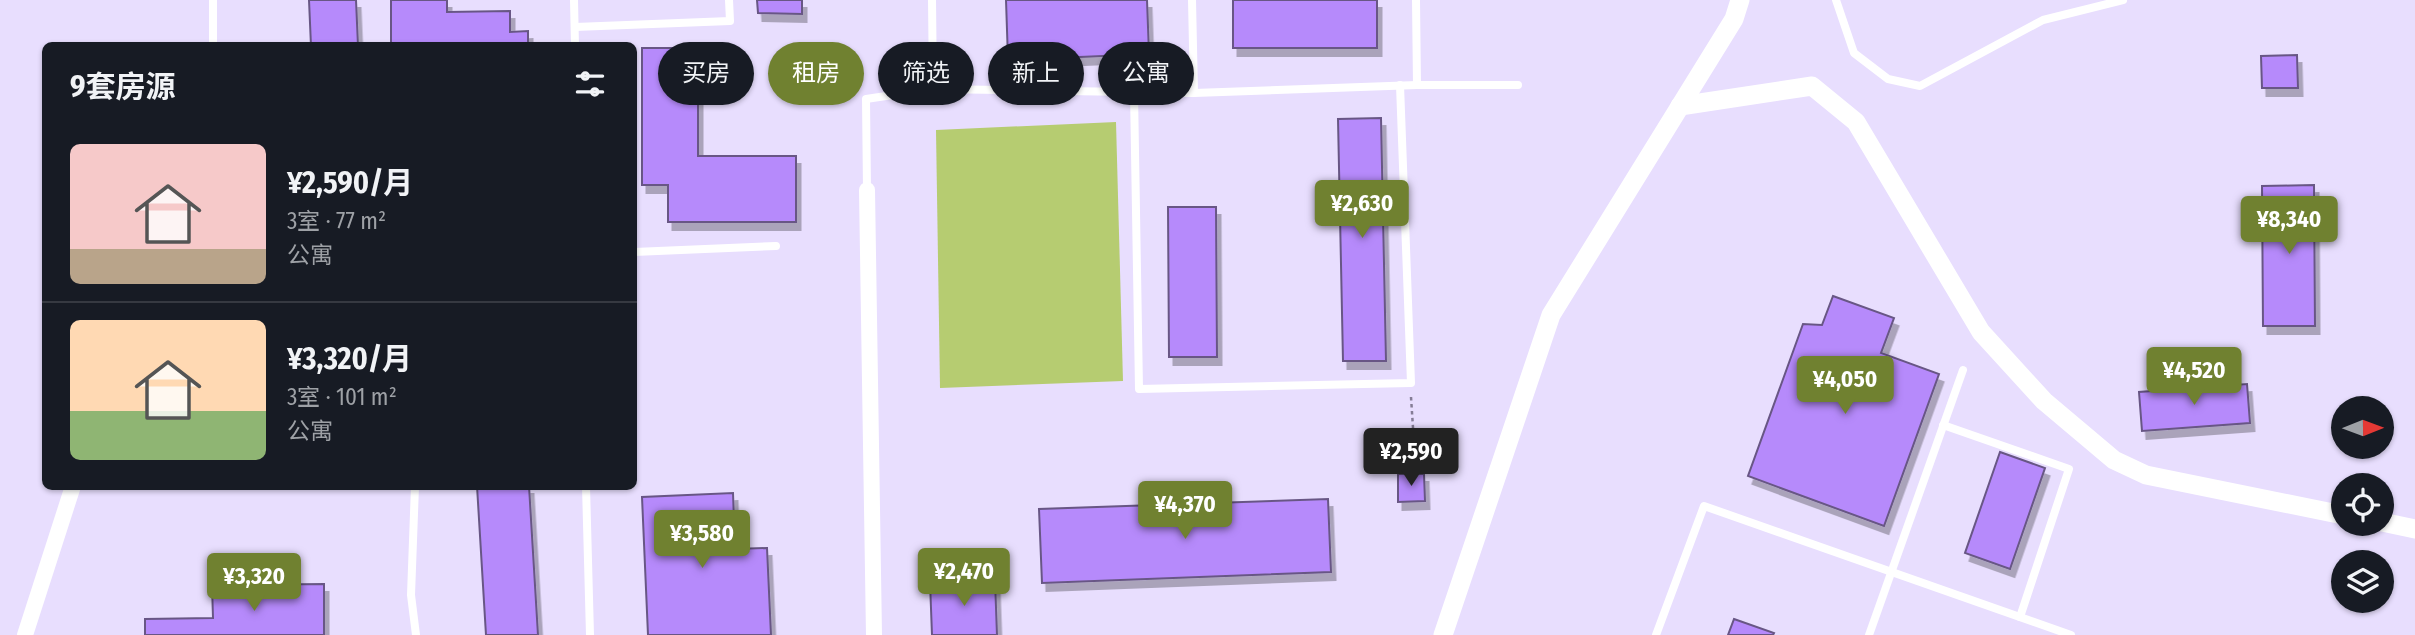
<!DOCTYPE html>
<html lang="zh">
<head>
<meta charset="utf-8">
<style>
	:root { --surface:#171b24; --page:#242831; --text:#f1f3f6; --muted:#9ea1a6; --line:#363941; --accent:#708130 }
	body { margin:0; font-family:"Fira Sans Condensed","Noto Sans SC",sans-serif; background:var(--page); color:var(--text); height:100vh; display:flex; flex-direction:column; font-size:26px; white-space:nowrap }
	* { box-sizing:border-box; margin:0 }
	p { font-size:23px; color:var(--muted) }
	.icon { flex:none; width:38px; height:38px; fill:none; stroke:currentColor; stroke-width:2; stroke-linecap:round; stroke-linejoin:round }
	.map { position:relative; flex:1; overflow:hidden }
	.side { position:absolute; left:42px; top:42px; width:595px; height:448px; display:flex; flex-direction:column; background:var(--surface); border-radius:10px; box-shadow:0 2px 5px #0004 }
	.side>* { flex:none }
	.guide { position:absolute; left:658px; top:42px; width:665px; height:63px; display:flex; gap:14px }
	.needle { width:46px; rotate:89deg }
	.buttons { position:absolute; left:2331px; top:396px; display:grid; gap:14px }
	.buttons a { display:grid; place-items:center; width:63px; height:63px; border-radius:50%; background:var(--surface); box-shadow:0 2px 5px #0004; font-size:35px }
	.price { position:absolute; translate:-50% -60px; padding:0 16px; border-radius:7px; background:var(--accent); color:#fff; font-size:23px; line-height:46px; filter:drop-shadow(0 2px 4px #0008) }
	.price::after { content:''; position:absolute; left:50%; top:42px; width:21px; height:16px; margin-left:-10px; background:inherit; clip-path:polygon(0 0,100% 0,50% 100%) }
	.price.selected { background:#222; color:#fff }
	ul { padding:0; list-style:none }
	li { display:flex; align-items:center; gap:21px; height:175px; padding:0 28px }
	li+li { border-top:2px solid var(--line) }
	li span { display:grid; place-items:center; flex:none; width:196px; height:140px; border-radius:10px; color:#555 }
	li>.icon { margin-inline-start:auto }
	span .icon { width:84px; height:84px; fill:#fffc; stroke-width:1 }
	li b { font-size:30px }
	h2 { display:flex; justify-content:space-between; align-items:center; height:84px; padding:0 28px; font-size:30px }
	.pill { padding:0 24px; border-radius:32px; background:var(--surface); box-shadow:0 2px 5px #0004; font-size:24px; line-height:63px }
	.pill.selected { background:var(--accent); color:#fff }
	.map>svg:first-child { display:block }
	.green { fill:#b6cc71 }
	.building { fill:#b68afb; stroke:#685785; stroke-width:2; filter:url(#shadow) }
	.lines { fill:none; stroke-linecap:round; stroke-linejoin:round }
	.path { stroke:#857d96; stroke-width:2.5; stroke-dasharray:3.5 3.5; stroke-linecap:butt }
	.service { stroke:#fff; stroke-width:8 }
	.minor { stroke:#fff; stroke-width:16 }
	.tertiary { stroke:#fff; stroke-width:19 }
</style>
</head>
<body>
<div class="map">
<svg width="2415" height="635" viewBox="0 0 2415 635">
	<defs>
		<filter id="shadow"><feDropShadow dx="4.5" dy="8" stdDeviation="0" flood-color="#0004"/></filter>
	</defs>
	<rect width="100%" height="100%" fill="#e8defe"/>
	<polygon class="green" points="1116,122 1123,381 940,388 936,130"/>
	<g class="building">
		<polygon points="309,0 356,0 358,46 311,46"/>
		<polygon points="391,0 447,0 447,12 510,11 510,32 528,31 528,46 391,46"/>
		<polygon points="757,0 802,0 802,14 758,13"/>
		<polygon points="1006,0 1147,0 1149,54 1008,60"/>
		<rect x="1233" y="0" width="144" height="48"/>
		<polygon points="642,48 698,48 698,156 796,156 796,222 668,222 668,185 642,185"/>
		<polygon points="2297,55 2298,88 2262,88 2261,56"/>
		<polygon points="1381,118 1386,361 1343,361 1338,119"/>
		<polygon points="2314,185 2315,326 2263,326 2262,186"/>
		<polygon points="1168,207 1216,207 1217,357 1169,357"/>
		<polygon points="1833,296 1894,318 1881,353 1939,374 1884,526 1748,476 1803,324 1822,325"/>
		<polygon points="2247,384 2250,423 2142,431 2139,392"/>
		<polygon points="2000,452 2045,468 2010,569 1965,553"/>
		<polygon points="1398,474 1424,474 1425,501 1398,502"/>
		<polygon points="477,486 529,486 538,635 486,635"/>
		<polygon points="733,493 735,549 767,548 771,635 648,635 642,497"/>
		<polygon points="1328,499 1331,572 1042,583 1039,509"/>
		<polygon points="995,580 997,635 932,635 930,582"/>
		<polygon points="324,584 324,635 145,635 145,619 213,618 212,585"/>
		<polygon points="1734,619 1774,633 1773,635 1728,635"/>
	</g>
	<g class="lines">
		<polyline class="path" points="1411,397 1416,474"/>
		<g class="service">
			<polyline points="213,0 213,46"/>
			<polyline points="574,0 575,46"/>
			<polyline points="932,0 933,89"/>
			<polyline points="1192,0 1194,93"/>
			<polyline points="1416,0 1417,85"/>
			<polyline points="1836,0 1854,53 1888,79 1920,86 2043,20 2123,0"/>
			<polyline points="575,27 730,21 729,0"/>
			<polyline points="1134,92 1139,389 1411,383 1400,85"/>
			<polyline points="867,190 866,99 933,89 1194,93 1417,85 1518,85"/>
			<polyline points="634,252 776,246"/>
			<polyline points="1943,425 2069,469 2020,617"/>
			<polyline points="415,486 411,595 416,635"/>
			<polyline points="586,486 590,635"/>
			<polyline points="1656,635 1704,506 2071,635"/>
			<polyline points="1869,635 1963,370"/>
		</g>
		<g class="minor">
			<polyline points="867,190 874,635"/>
			<polyline points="25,635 73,486"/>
		</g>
		<g class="tertiary">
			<polyline points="1680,106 1812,86 1856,122 1981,332 2044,401 2114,460 2146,475 2343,515"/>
			<polyline points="2382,522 2415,529"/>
			<polyline points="1443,635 1551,315 1734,19 1740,0"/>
		</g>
	</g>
</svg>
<div class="buttons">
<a><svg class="needle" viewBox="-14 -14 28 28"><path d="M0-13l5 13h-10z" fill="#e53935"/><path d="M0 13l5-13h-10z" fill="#9ea1a6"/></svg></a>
<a><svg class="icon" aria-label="locate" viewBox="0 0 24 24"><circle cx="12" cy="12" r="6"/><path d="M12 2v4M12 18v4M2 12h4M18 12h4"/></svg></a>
<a><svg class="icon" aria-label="layers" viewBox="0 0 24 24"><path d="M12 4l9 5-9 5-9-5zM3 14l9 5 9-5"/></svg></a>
</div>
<b class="price" style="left:1362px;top:240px">¥2,630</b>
<b class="price" style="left:2289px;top:256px">¥8,340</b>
<b class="price" style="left:2194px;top:407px">¥4,520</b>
<b class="price" style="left:1845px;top:416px">¥4,050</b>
<b class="price selected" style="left:1411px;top:488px">¥2,590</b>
<b class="price" style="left:1185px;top:541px">¥4,370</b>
<b class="price" style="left:702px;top:570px">¥3,580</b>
<b class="price" style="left:964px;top:608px">¥2,470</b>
<b class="price" style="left:254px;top:613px">¥3,320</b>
<div class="guide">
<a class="pill">买房</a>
<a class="pill selected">租房</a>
<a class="pill">筛选</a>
<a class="pill">新上</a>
<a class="pill">公寓</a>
</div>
<section class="side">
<h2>9套房源<svg class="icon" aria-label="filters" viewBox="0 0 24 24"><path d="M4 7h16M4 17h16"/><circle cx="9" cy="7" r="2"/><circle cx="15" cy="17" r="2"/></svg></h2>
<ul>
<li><span style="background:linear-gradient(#f6c9c9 75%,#b9a48a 0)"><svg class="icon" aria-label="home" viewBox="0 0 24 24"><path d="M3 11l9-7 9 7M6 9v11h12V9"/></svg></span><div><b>¥2,590/月</b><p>3室 · 77 m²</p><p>公寓</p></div></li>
<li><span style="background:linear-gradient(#ffd9b3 65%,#8fb573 0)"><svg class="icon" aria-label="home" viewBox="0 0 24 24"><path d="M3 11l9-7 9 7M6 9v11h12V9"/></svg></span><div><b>¥3,320/月</b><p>3室 · 101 m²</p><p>公寓</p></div></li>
</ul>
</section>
</div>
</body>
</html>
